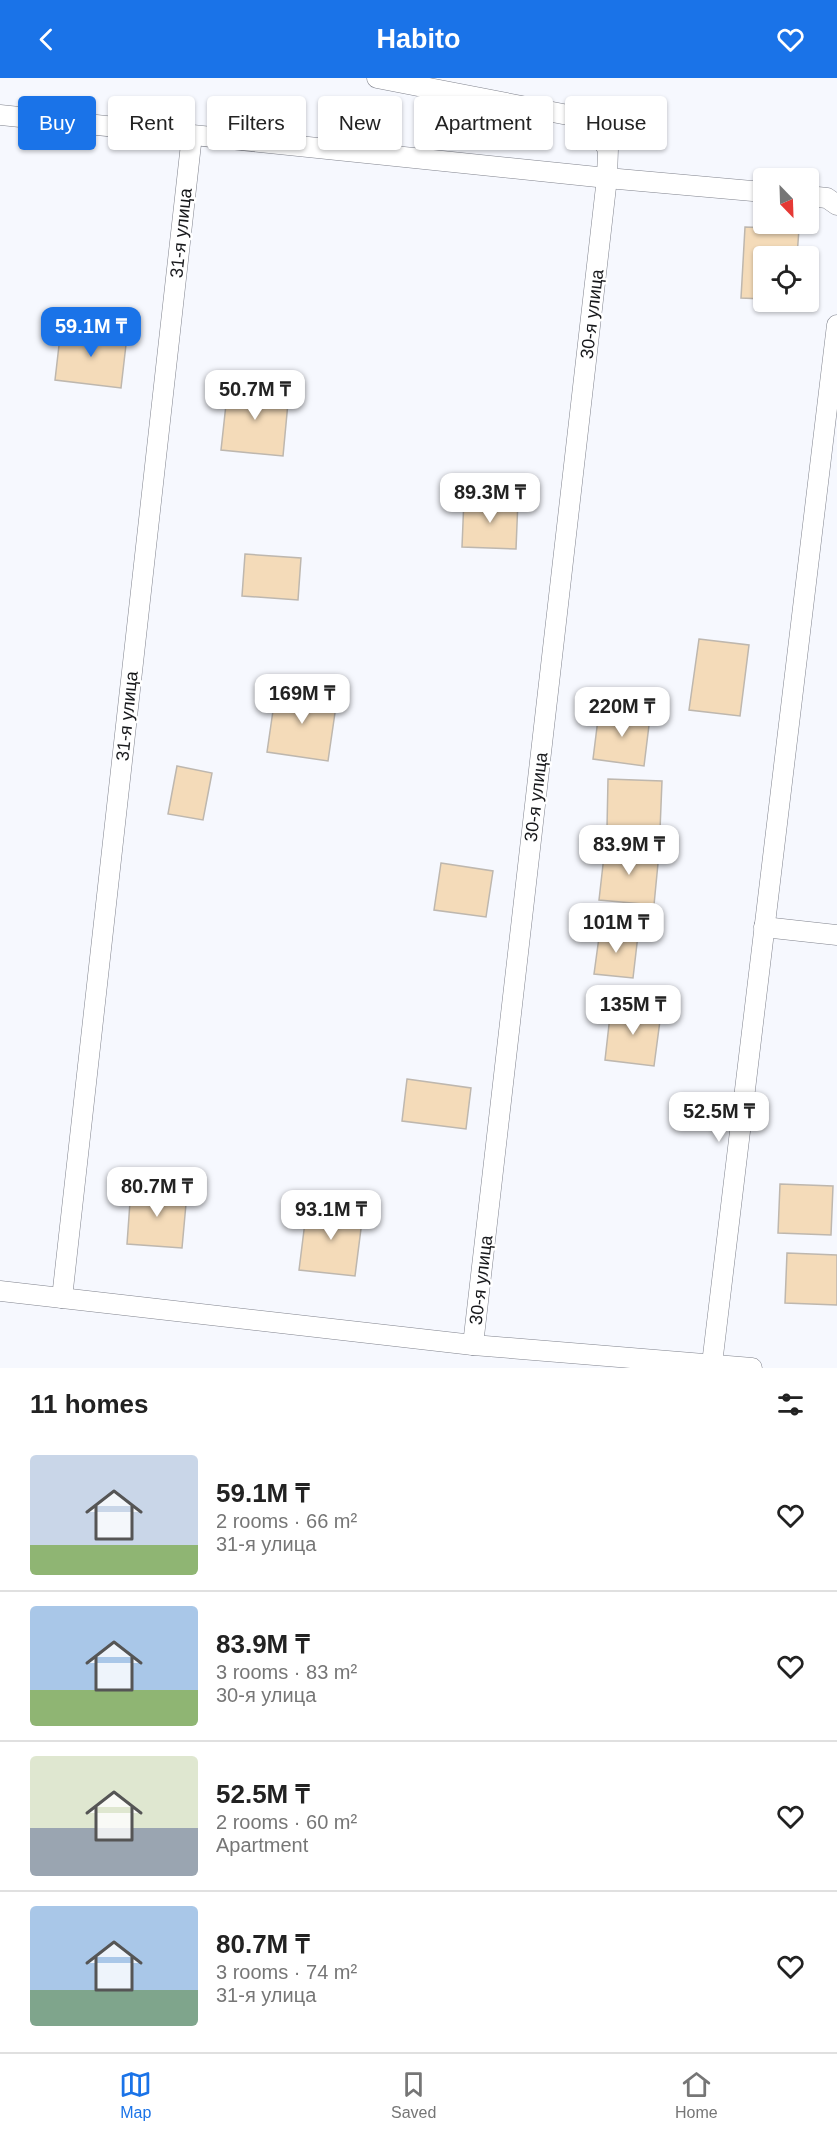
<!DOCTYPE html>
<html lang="en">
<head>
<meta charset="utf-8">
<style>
	:root { --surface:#fff; --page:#f6f6f6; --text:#222; --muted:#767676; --line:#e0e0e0; --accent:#1a73e8 }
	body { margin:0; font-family:Helvetica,sans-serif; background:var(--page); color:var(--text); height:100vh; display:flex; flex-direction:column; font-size:22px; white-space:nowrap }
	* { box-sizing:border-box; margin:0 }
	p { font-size:20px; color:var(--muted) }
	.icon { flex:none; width:33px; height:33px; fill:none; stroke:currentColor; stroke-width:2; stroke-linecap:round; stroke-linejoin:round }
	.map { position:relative; height:1290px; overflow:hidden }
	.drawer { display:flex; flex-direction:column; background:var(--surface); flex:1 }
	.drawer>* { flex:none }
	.top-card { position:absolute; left:18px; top:18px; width:801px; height:54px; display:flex; gap:12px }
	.needle { width:39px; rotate:157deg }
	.controls { position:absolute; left:753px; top:90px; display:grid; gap:12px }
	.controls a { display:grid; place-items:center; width:66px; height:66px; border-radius:6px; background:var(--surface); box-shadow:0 2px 4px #0004; font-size:30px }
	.price { position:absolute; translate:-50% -51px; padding:0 14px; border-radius:12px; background:#fff; color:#222; font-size:20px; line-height:39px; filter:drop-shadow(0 2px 3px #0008) }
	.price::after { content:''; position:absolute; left:50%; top:36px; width:18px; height:14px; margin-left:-9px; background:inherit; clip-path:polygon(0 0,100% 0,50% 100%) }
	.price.active { background:var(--accent); color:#fff }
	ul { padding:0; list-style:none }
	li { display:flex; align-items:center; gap:18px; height:150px; padding:0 30px }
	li+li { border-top:2px solid var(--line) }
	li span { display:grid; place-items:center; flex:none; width:168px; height:120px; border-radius:6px; color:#555 }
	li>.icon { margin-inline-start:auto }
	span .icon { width:72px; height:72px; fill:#fffc; stroke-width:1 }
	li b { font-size:26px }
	h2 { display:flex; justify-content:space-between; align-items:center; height:72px; padding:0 30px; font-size:26px }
	.tag { padding:0 21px; border-radius:6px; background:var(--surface); box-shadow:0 2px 4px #0004; font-size:21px; line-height:54px }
	.tag.active { background:var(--accent); color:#fff }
	header { display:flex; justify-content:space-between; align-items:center; height:78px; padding:0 30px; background:var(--accent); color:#fff; font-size:27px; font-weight:700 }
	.dock { display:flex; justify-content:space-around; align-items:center; height:84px; border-top:2px solid var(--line); background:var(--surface); font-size:16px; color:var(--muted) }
	.dock a { display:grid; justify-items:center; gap:3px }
	.dock .active { color:var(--accent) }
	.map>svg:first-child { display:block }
	.building { fill:#f4dbb9; stroke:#beb7ae; stroke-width:1.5 }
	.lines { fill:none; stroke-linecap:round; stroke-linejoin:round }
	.street-casing { stroke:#80838d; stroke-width:21 }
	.street { stroke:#fff; stroke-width:20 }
	.labels { text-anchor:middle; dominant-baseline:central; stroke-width:5; stroke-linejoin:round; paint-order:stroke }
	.street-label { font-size:18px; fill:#17181b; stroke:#fff }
</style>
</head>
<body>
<header><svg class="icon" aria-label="back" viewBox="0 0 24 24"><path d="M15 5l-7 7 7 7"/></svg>Habito<svg class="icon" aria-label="heart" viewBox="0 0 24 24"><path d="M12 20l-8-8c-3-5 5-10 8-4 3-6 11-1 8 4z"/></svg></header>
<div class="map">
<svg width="837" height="1290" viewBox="0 0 837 1290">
	<rect width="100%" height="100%" fill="#f6f8fe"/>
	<g class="building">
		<polygon points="745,149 799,151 797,178 764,178 764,221 741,220"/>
		<polygon points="61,250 127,258 121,310 55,302"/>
		<polygon points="228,308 289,314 283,378 221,372"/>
		<polygon points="464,420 518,422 516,471 462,469"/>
		<polygon points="245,476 301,480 298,522 242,518"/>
		<polygon points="699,561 749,567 740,638 689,632"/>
		<polygon points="276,612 337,621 328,683 267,674"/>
		<polygon points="599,633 650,639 644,688 593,681"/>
		<polygon points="177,688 212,695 203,742 168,736"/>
		<polygon points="608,701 662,703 660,752 607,750"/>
		<polygon points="605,769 659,775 654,827 599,822"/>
		<polygon points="441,785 493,793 486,839 434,832"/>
		<polygon points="600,852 638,857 633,900 594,896"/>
		<polygon points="611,929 661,935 654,988 605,982"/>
		<polygon points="407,1001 471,1010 466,1051 402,1043"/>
		<polygon points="780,1106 833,1108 831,1157 778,1155"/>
		<polygon points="131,1110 187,1115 182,1170 127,1166"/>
		<polygon points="307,1128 363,1135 355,1198 299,1192"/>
		<polygon points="787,1175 837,1177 837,1227 785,1225"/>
	</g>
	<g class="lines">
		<defs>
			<g id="street">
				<polyline points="377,0 568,37 592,48 608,71 607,100 473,1267"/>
				<polyline points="0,37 607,100 764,114"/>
				<polyline points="808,118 827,120 837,127"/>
				<polyline points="764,849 837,857"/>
				<polyline points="0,1213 473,1267 752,1290"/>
				<polyline points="62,1220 192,57"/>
				<polyline points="712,1286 837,247"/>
			</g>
		</defs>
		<use href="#street" class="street-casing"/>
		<use href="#street" class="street"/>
	</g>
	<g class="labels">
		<g class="street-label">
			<text transform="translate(181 155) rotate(-84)">31-я улица</text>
			<text transform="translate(592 236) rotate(-83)">30-я улица</text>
			<text transform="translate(127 638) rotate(-84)">31-я улица</text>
			<text transform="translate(536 719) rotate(-83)">30-я улица</text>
			<text transform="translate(481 1202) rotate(-83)">30-я улица</text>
		</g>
	</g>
</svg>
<div class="controls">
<a><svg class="needle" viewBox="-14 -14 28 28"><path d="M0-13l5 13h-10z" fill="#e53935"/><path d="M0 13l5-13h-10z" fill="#767676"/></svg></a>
<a><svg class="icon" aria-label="locate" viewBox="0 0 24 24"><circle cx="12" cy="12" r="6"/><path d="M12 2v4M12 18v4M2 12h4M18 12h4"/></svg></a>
</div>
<b class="price active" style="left:91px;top:280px">59.1M ₸</b>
<b class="price" style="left:255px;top:343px">50.7M ₸</b>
<b class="price" style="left:490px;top:446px">89.3M ₸</b>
<b class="price" style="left:302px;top:647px">169M ₸</b>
<b class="price" style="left:622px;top:660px">220M ₸</b>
<b class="price" style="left:629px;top:798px">83.9M ₸</b>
<b class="price" style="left:616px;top:876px">101M ₸</b>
<b class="price" style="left:633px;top:958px">135M ₸</b>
<b class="price" style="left:719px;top:1065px">52.5M ₸</b>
<b class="price" style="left:157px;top:1140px">80.7M ₸</b>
<b class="price" style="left:331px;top:1163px">93.1M ₸</b>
<div class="top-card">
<a class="tag active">Buy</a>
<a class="tag">Rent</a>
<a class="tag">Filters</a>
<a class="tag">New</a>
<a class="tag">Apartment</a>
<a class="tag">House</a>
</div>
</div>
<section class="drawer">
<h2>11 homes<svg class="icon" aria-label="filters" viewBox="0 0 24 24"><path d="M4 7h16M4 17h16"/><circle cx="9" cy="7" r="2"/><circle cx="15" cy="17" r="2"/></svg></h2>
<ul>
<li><span style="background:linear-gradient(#c9d6e8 75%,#8fb573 0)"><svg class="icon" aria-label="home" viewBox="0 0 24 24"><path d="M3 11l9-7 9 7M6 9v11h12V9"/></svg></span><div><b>59.1M ₸</b><p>2 rooms · 66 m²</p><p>31-я улица</p></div><svg class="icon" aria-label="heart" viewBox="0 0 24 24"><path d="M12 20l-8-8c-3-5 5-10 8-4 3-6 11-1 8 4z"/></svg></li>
<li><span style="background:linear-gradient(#a9c7e8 70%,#8fb573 0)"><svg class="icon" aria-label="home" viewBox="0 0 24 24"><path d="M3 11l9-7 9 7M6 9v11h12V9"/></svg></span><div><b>83.9M ₸</b><p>3 rooms · 83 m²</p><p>30-я улица</p></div><svg class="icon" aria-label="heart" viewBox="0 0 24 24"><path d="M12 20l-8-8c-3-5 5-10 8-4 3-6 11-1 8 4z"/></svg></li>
<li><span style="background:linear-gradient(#dfe7d0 60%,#9aa5b1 0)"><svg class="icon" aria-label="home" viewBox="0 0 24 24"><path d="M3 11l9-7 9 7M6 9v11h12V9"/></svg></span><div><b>52.5M ₸</b><p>2 rooms · 60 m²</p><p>Apartment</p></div><svg class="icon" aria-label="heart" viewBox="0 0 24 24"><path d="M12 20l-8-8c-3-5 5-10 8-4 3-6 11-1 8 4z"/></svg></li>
<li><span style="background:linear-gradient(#a9c7e8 70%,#7fa58c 0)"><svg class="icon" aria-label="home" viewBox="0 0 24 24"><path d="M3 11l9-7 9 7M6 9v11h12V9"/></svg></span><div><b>80.7M ₸</b><p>3 rooms · 74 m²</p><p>31-я улица</p></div><svg class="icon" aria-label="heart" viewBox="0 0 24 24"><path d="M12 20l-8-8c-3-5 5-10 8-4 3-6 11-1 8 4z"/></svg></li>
</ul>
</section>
<nav class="dock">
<a class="active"><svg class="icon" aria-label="map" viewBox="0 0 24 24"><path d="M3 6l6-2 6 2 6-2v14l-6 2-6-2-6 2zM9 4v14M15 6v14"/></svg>Map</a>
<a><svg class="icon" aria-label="saved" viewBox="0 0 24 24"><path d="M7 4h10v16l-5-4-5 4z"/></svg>Saved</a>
<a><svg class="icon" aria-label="home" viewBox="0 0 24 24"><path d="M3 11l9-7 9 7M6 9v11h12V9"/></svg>Home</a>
</nav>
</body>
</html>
